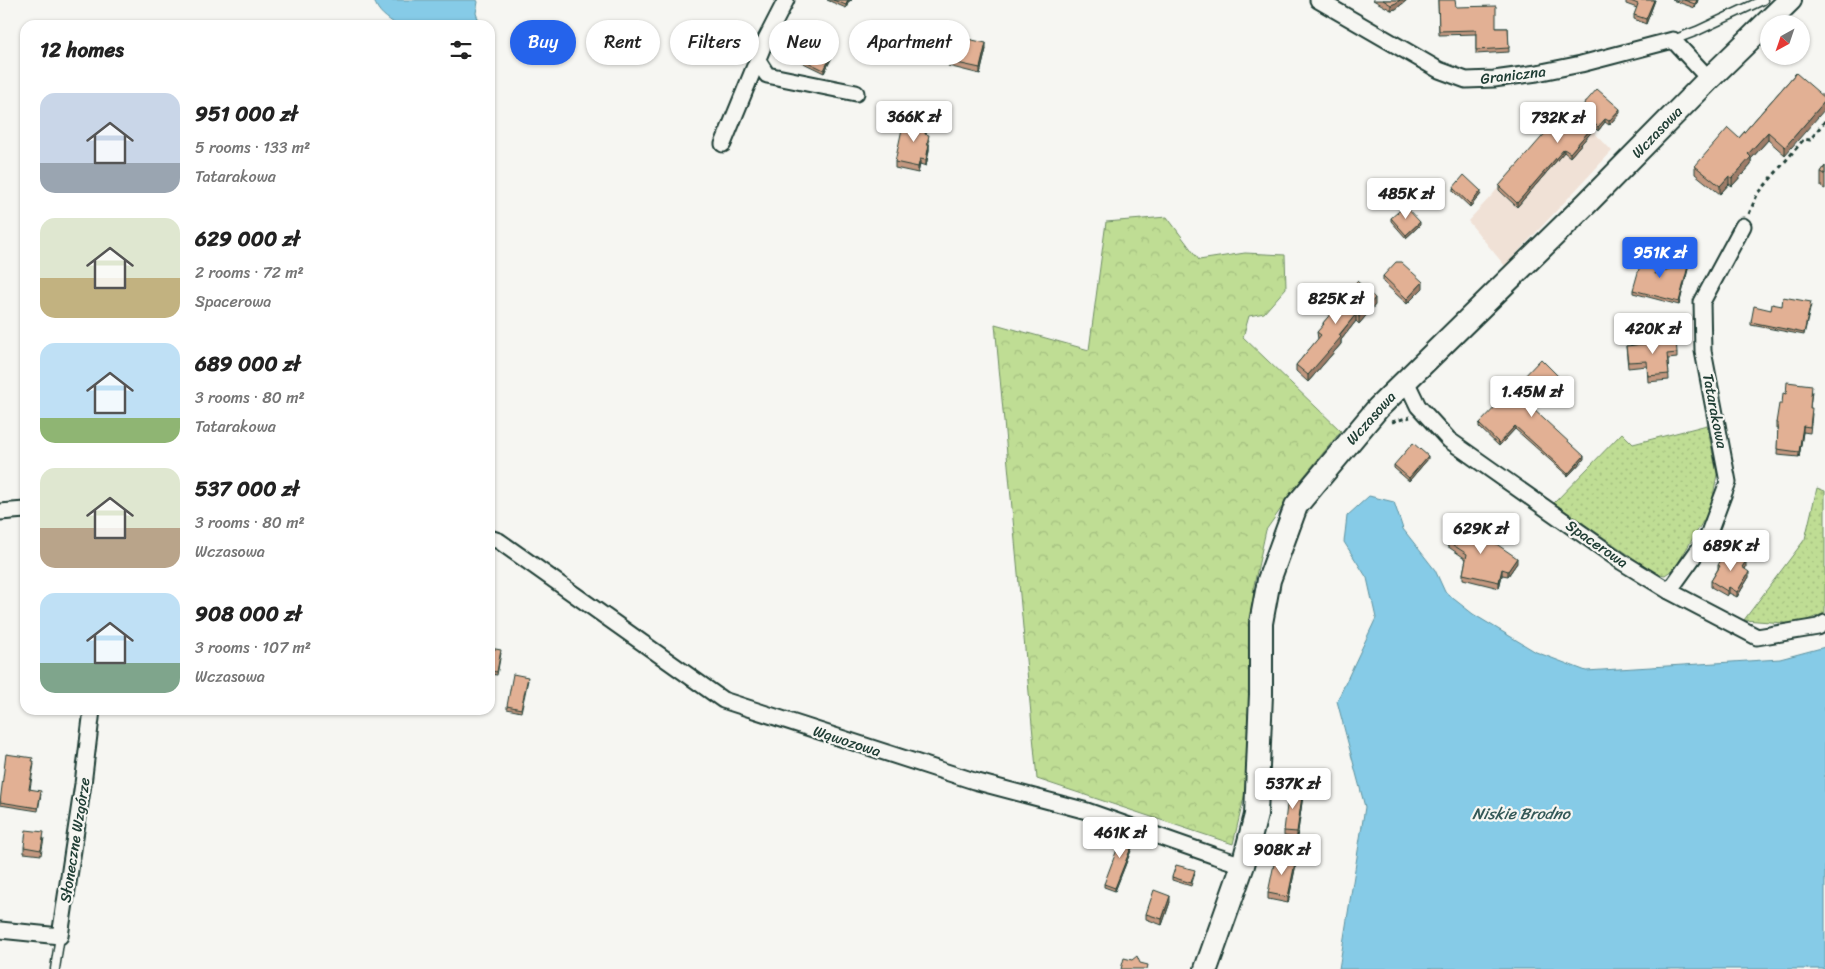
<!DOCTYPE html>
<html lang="en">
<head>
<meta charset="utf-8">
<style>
	:root { --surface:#fff; --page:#f2f2f2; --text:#222; --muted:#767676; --accent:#2563eb }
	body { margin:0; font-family:Sriracha,sans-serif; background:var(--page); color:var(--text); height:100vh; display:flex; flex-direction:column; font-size:19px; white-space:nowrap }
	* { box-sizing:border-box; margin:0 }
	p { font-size:16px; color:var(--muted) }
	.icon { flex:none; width:28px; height:28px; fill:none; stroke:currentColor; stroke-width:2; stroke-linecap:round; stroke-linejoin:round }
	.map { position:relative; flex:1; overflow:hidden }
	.details { position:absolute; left:20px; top:20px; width:475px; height:695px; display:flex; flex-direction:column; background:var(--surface); border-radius:15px; box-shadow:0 1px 4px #0004 }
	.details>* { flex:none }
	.banner { position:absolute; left:510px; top:20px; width:475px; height:45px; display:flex; gap:10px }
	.needle { width:32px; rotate:220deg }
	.controls { position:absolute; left:1760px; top:15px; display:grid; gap:10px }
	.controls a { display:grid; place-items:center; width:50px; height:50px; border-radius:50%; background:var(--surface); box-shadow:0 1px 4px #0004; font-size:25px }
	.price { position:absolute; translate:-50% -42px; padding:0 11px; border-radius:5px; background:#fff; color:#222; font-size:16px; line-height:32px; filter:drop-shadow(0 1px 2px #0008) }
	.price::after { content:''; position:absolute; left:50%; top:30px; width:15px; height:11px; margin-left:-8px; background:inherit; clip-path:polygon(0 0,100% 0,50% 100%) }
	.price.selected { background:var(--accent); color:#fff }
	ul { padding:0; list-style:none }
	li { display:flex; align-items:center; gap:15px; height:125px; padding:0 20px }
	li span { display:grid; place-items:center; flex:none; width:140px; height:100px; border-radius:15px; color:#555 }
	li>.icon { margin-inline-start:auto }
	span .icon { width:60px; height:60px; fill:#fffc; stroke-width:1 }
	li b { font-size:21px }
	h2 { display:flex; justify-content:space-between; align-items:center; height:60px; padding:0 20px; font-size:21px }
	.tag { padding:0 18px; border-radius:22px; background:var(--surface); box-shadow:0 1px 4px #0004; font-size:18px; line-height:45px }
	.tag.selected { background:var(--accent); color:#fff }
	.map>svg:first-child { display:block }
	.built { fill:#f0e1d6 }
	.grass { fill:url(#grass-dots); stroke:#6f8d64 }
	.forest { fill:url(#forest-crowns); stroke:#6f8d64 }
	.water { fill:#86cbe7; stroke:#5d929f }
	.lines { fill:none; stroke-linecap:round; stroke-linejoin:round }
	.lane-casing { stroke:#1f3d34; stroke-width:11 }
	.street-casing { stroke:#1f3d34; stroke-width:19 }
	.secondary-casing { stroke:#1f3d34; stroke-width:26 }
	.path { stroke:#1f3d34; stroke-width:3; stroke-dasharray:4 4; stroke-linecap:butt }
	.lane { stroke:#f6f6f2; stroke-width:8 }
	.street { stroke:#f6f6f2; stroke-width:15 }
	.secondary { stroke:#f6f6f2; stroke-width:22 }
	.wall { fill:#c2977f; stroke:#1f3d34 }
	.shaded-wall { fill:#9e7b68; stroke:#1f3d34 }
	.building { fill:#e2b094; stroke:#1f3d34 }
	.labels { text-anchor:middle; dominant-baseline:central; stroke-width:4.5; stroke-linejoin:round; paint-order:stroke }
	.street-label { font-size:15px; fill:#1f3d34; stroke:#f6f6f2 }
	.water-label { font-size:16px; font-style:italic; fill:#345958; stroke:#f6f6f2 }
</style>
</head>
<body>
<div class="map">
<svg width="1825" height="969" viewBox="0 0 1825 969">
	<defs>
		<pattern id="grass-dots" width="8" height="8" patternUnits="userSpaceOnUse" patternTransform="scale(1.25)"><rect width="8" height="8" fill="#bfdd94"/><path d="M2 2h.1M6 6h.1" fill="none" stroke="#a4bf80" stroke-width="1.8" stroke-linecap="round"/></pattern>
		<pattern id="forest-crowns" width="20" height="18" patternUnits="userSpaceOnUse" patternTransform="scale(1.25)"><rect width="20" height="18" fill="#bfdd94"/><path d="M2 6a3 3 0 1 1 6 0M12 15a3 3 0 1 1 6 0" fill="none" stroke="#a4bf80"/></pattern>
	</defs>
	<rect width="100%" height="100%" fill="#f6f6f2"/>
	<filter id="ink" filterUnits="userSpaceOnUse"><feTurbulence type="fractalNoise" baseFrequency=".02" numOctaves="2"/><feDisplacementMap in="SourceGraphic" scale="10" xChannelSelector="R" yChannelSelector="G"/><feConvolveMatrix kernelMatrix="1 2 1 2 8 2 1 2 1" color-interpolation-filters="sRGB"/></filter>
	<g filter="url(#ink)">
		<polygon class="built" points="1568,105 1612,151 1505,266 1468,221 1493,194"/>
		<g class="grass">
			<polygon points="1707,425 1717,474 1711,508 1675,568 1665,575 1655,573 1554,503 1622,433 1633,444"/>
			<polygon points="1817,488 1825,491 1825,613 1797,624 1744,620 1805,539"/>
		</g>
		<polygon class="forest" points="1167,217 1199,260 1245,253 1285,255 1286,288 1264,313 1249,316 1243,337 1341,431 1301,480 1266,530 1254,585 1245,793 1233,844 1037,779 995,324 1089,350 1106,222"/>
		<g class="water">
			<path d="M374 0H477L478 2 476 13 480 25H397C387 18 378 13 374 0Z"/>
			<polygon points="1369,496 1394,502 1403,529 1435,570 1445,592 1473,614 1536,652 1586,671 1780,659 1825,647 1825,969 1339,969 1365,807 1337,701 1376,618 1367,578 1344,542 1347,516"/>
		</g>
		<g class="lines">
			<defs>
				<g id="lane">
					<polyline points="1673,40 1697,31 1763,0"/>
					<polyline points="55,969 60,936"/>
				</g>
				<g id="street">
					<polyline points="1318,0 1439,70 1466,80 1494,79 1537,73 1581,64 1673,40 1709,79"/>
					<polyline points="758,61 767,75 856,93"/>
					<polyline points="723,144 766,39 786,0"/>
					<polyline points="1406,381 1418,406 1449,440 1622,562 1669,591 1757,637 1818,627 1825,623"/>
					<polyline points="0,512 25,510"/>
					<polyline points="490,538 499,541 723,700 974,781 1087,811 1215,856 1243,865"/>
					<polyline points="1669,591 1707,538 1728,482 1703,351 1702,302 1743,226"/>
					<polyline points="0,930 60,936 83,784 92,710"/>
				</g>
				<polyline id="secondary" points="1206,969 1243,865 1256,815 1261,694 1261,623 1269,580 1296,506 1378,408 1587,203 1709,79 1790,0"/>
			</defs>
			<use href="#lane" class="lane-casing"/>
			<use href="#street" class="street-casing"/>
			<use href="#secondary" class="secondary-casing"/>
			<g class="path">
				<polyline points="1749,214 1757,195 1804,139 1810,140 1825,121"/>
				<polyline points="1392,422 1410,417"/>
			</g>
			<use href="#lane" class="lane"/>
			<use href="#street" class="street"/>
			<use href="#secondary" class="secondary"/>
		</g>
		<g class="wall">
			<polygon points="827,0 852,0 849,1 846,8"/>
			<polygon points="1373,0 1407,0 1396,9 1391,10"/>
			<polygon points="1438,0 1456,7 1496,28 1508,28 1509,52 1476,54 1476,34 1439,35"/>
			<polygon points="1626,0 1655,0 1646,24 1634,19 1634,15 1637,8 1626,4"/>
			<polygon points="1672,0 1698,0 1695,8"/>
			<polygon points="798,43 829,47 826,54 831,59 824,73 789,56 789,53"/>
			<polygon points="986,49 980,74 948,66 948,64 937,62 937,56"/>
			<polygon points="1796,73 1785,155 1768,140 1751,159 1751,165 1732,186 1729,184 1720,194 1695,174 1695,166 1739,138"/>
			<polygon points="1620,113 1609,125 1605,122 1598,131 1595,128 1570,157 1564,152 1517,207 1499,190 1499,186 1560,127 1570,120"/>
			<polygon points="928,124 926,134 929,141 929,150 926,166 920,164 918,173 895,168 895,162 909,131"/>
			<polygon points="1825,166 1825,189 1821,187 1821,172"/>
			<polygon points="1453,188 1481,194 1470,207 1453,191"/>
			<polygon points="1391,218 1420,225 1406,238 1391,221"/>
			<polygon points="1660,258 1655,274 1688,269 1679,305 1633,293 1633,290"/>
			<polygon points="1383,276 1423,288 1407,304 1383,282"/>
			<polygon points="1340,300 1375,305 1359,324 1356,321 1341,340 1341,344 1308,382 1296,371 1296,365 1318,339 1317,332 1323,326 1323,323 1340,303"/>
			<polygon points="1811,305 1804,335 1751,325 1751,322 1771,310 1782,306"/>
			<polygon points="1645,340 1677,353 1677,358 1668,359 1669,380 1648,382 1647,366 1628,368 1626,346 1645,344"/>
			<polygon points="1560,381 1533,410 1584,459 1568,476 1515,429 1499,446 1479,427 1479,424"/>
			<polygon points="1812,391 1810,408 1812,414 1810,433 1803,432 1799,457 1777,455 1778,429 1776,429 1776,423 1782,404 1786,394"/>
			<polygon points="1428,459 1409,481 1394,468 1394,465"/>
			<polygon points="1447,541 1517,563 1508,576 1502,575 1499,588 1463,579 1463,574 1466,559 1447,546"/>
			<polygon points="1718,565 1746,567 1745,569 1749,577 1737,597 1729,593 1727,596 1711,587 1711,581 1718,569"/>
			<polygon points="490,648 501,653 497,675 490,674"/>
			<polygon points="528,680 521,712 507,709 507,706"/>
			<polygon points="33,761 34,764 30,789 41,794 38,811 0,805 0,799"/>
			<polygon points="1303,795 1297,838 1284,836 1284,831"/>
			<polygon points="44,838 41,855 24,853 24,847"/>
			<polygon points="1136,838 1115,891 1104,887 1104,884"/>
			<polygon points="1296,864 1288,903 1268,899 1268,893"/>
			<polygon points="1195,873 1191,886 1172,880 1172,877"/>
			<polygon points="1170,902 1162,925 1146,919 1146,914"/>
		</g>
		<g class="shaded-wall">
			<polygon points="848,0 852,0 849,1 846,8 846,5"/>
			<polygon points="1400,0 1407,0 1396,9 1391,10 1391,5"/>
			<polygon points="1654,0 1655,0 1646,24 1646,19"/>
			<polygon points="1697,0 1698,0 1695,8 1695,4"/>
			<polygon points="986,43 986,49 980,74 980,68"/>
			<polygon points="831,56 831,59 824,73 824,70"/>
			<polygon points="1825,101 1825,109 1785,155 1785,147"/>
			<polygon points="1620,109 1620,113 1609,125 1609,121"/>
			<polygon points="928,118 928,124 925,139 925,134"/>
			<polygon points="1605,119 1605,122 1598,131 1598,127"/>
			<polygon points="1595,124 1595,128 1570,157 1570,153"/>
			<polygon points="1768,132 1768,140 1751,159 1751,165 1732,186 1732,178 1748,154"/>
			<polygon points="929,144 929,150 926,166 926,160"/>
			<polygon points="1564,149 1564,152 1517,207 1517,203"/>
			<polygon points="920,159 920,164 918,173 918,167"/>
			<polygon points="1729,176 1729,184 1720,194 1720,186"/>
			<polygon points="1481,191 1481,194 1470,207 1470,204"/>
			<polygon points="1420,222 1420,225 1406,238 1406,235"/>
			<polygon points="1688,266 1688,269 1679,305 1679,302"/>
			<polygon points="1423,282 1423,288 1407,304 1407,299"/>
			<polygon points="1375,298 1375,305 1359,324 1359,317"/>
			<polygon points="1356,314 1356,321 1341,340 1341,344 1308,382 1308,375"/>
			<polygon points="1560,378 1560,381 1532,411 1532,408"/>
			<polygon points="1515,426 1515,429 1499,446 1499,443"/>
			<polygon points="1803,426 1803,432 1799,457 1799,452"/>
			<polygon points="1428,456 1428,459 1409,481 1409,478"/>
			<polygon points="1584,456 1584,459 1568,476 1568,474"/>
			<polygon points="1517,558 1517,563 1508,576 1508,571"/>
			<polygon points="1746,561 1746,567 1742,573 1742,567"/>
			<polygon points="1502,569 1502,575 1499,588 1499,582"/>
			<polygon points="1749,572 1749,577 1737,597 1737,592"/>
			<polygon points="1729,587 1729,593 1727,596 1727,591"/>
			<polygon points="1303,789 1303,795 1297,838 1297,832"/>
			<polygon points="1136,835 1136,838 1115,891 1115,888"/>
			<polygon points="1296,858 1296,864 1288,903 1288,897"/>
			<polygon points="1170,896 1170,902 1162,925 1162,919"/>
		</g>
		<g class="building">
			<polygon points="833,0 848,0 846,5"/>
			<polygon points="1383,0 1400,0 1396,3 1391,5"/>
			<polygon points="1438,0 1455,0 1456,7 1496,6 1496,28 1508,28 1509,48 1476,50 1476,30 1439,31"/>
			<polygon points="1628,0 1654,0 1646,19 1634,15 1638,4"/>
			<polygon points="1684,0 1697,0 1695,4"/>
			<polygon points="804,31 829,44 825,54 831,56 824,70 789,53 795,41 798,43"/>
			<polygon points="941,36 953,39 954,36 986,43 980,68 948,61 948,59 937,56"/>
			<polygon points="1796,73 1825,98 1825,101 1785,147 1768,132 1748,154 1751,157 1732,178 1729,176 1720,186 1695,166 1728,128 1739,138"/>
			<polygon points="1597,89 1620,109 1609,121 1605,119 1598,127 1595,124 1570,153 1564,149 1517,203 1499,186 1555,122 1560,127 1568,118 1570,120"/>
			<polygon points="912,115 928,118 925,134 929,135 927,144 929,144 926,160 920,159 918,167 895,162 902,129 909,131"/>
			<polygon points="1825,166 1825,174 1821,172"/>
			<polygon points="1464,175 1481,191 1470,204 1453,188"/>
			<polygon points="1405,206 1420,222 1406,235 1391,218"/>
			<polygon points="1644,251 1660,256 1655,274 1678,266 1688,266 1679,302 1633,290"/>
			<polygon points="1396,262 1401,262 1423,282 1407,299 1383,276"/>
			<polygon points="1357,281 1375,298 1359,317 1356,314 1339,335 1341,337 1308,375 1296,365 1321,335 1317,332 1324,324 1323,323 1341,301 1340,300"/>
			<polygon points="1783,297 1811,302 1804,333 1751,322 1754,306 1771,310 1772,304 1782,306"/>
			<polygon points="1676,338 1677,353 1667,354 1669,374 1648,376 1647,361 1628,362 1626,346 1645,344 1645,340"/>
			<polygon points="1541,359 1560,378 1532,408 1584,456 1568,474 1515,426 1499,443 1479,424"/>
			<polygon points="1787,382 1812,385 1810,408 1812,408 1810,427 1803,426 1799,452 1777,449 1778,423 1776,423 1779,404 1782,404 1783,393 1786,394"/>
			<polygon points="1413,443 1428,456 1409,478 1394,465"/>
			<polygon points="1458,524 1490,544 1492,541 1517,558 1508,571 1502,569 1499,582 1463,574 1467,554 1447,541"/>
			<polygon points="1727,550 1746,561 1742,567 1749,572 1737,592 1729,587 1727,591 1711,581 1720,566 1718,565"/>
			<polygon points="490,648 501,650 497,672 490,671"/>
			<polygon points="513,674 528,677 521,709 507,706"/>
			<polygon points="6,754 33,758 32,761 34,761 29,789 41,791 38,808 0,802"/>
			<polygon points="1289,788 1303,789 1297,832 1284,831"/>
			<polygon points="26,830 44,832 41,850 24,847"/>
			<polygon points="1124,831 1136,835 1115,888 1104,884"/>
			<polygon points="1276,854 1296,858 1288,897 1268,893"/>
			<polygon points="1176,865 1195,870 1191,883 1172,877"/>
			<polygon points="1154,890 1170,896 1162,919 1146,914"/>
			<polygon points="1137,956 1140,963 1148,965 1147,969 1121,969 1124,958 1132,960"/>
		</g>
	</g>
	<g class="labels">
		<g class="street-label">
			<text transform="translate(1513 75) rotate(-7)">Graniczna</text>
			<text transform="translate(1657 132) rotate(-46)">Wczasowa</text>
			<text transform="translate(1715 411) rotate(79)">Tatarakowa</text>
			<text transform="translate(1371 418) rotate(-48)">Wczasowa</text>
			<text transform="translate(1597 544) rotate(35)">Spacerowa</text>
			<text transform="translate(847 741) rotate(18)">Wąwozowa</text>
			<text transform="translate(75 840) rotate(-81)">Słoneczne Wzgórze</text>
		</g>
		<g class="water-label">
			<text x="1521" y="813">Niskie Brodno</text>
		</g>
	</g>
</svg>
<div class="controls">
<a><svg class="needle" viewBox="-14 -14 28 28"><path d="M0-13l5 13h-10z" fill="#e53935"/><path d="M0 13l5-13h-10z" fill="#767676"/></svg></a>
</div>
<b class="price" style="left:914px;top:143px">366K zł</b>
<b class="price" style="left:1558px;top:144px">732K zł</b>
<b class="price" style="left:1406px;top:220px">485K zł</b>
<b class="price selected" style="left:1660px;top:279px">951K zł</b>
<b class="price" style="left:1336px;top:325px">825K zł</b>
<b class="price" style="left:1653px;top:355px">420K zł</b>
<b class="price" style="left:1532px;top:418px">1.45M zł</b>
<b class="price" style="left:1481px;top:555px">629K zł</b>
<b class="price" style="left:1731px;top:572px">689K zł</b>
<b class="price" style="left:1293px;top:810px">537K zł</b>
<b class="price" style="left:1120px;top:859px">461K zł</b>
<b class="price" style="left:1282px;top:876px">908K zł</b>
<div class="banner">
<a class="tag selected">Buy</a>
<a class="tag">Rent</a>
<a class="tag">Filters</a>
<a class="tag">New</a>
<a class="tag">Apartment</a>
</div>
<section class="details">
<h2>12 homes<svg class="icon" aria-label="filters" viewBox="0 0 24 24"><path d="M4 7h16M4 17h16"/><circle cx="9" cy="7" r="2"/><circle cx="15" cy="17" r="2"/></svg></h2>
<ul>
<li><span style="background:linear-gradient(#c9d6e8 70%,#9aa5b1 0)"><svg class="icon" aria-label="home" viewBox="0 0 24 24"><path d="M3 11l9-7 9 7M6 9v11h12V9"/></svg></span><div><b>951 000 zł</b><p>5 rooms · 133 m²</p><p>Tatarakowa</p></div></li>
<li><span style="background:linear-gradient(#dfe7d0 60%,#c2b280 0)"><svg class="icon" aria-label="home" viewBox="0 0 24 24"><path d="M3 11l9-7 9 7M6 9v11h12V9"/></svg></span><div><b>629 000 zł</b><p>2 rooms · 72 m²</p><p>Spacerowa</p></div></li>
<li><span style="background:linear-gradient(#bfe0f5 75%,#8fb573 0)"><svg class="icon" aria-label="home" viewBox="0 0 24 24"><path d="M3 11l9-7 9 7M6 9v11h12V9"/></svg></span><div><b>689 000 zł</b><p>3 rooms · 80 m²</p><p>Tatarakowa</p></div></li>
<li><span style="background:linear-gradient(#dfe7d0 60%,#b9a48a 0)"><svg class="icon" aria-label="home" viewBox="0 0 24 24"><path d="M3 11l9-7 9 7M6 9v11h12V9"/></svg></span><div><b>537 000 zł</b><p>3 rooms · 80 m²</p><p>Wczasowa</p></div></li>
<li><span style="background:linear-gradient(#bfe0f5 70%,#7fa58c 0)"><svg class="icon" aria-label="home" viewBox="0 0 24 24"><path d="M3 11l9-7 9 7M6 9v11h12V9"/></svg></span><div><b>908 000 zł</b><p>3 rooms · 107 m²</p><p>Wczasowa</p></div></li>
</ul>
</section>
</div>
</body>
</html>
